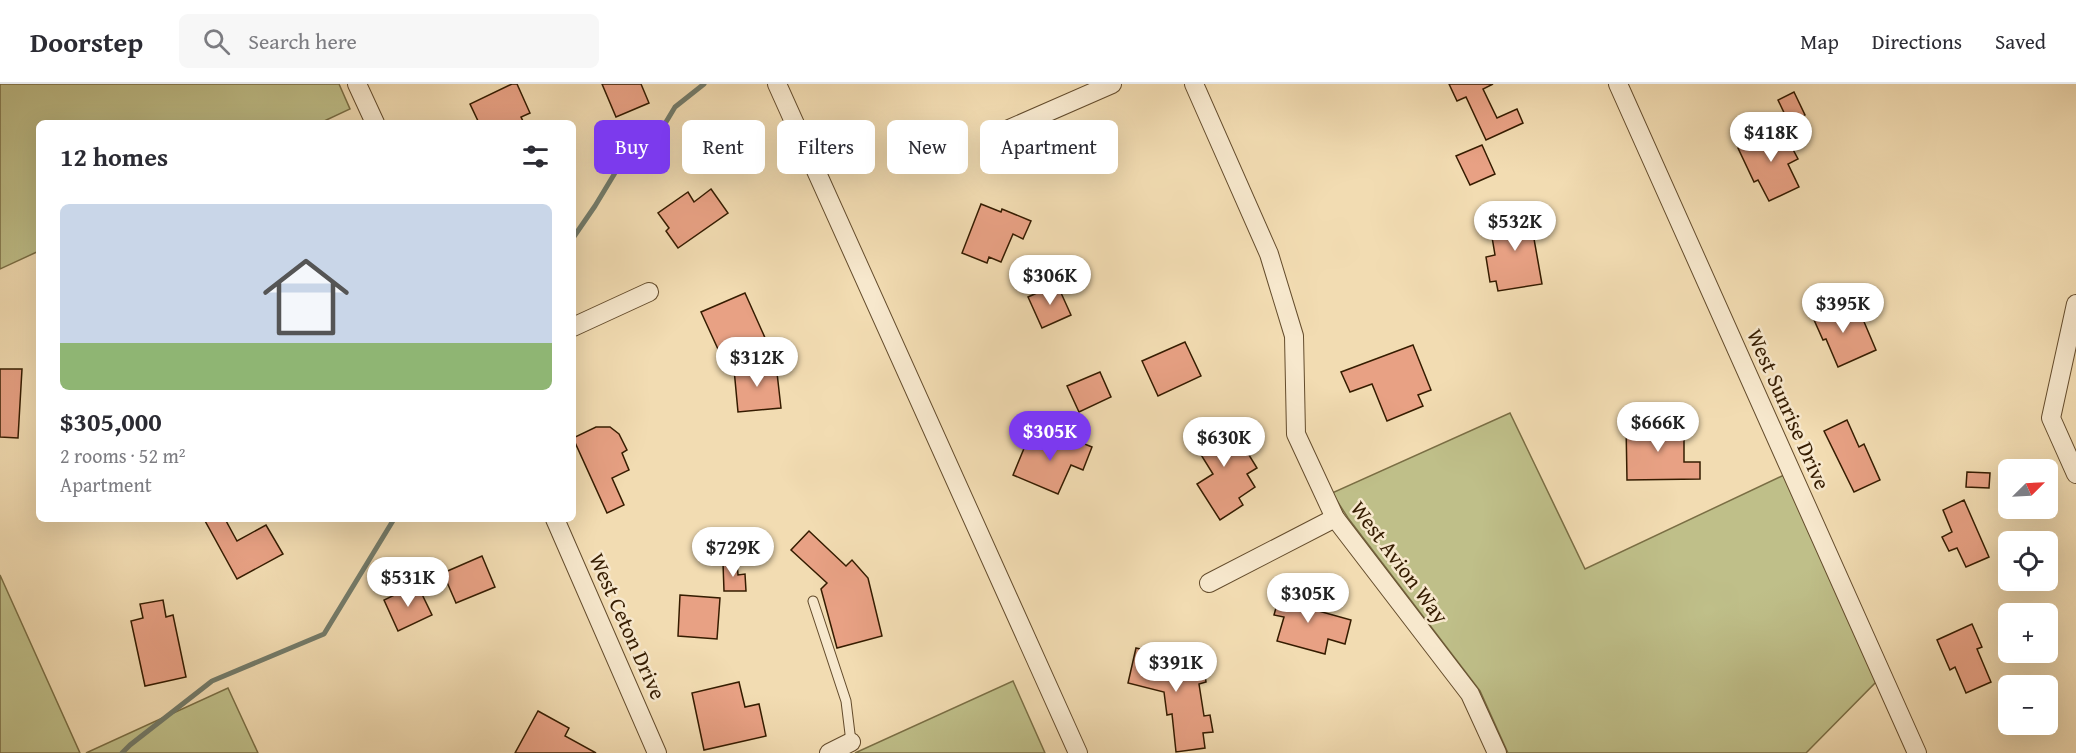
<!DOCTYPE html>
<html lang="en">
<head>
<meta charset="utf-8">
<style>
	:root { --surface:#fff; --page:#f7f7f7; --text:#2b2b33; --muted:#7c7c81; --line:#e1e1e2; --accent:#7c3aed }
	body { margin:0; font-family:"Gentium Book Plus",serif; background:var(--page); color:var(--text); height:100vh; display:flex; flex-direction:column; font-size:22px; white-space:nowrap }
	* { box-sizing:border-box; margin:0 }
	p { font-size:20px; color:var(--muted) }
	.icon { flex:none; width:33px; height:33px; fill:none; stroke:currentColor; stroke-width:2; stroke-linecap:round; stroke-linejoin:round }
	.map { position:relative; flex:1; overflow:hidden }
	.details { position:absolute; left:36px; top:36px; width:540px; height:402px; display:flex; flex-direction:column; background:var(--surface); border-radius:9px; box-shadow:0 6px 24px #0002 }
	.details>* { flex:none }
	.top-card { position:absolute; left:594px; top:36px; width:570px; height:54px; display:flex; gap:12px }
	.needle { width:39px; rotate:66deg }
	.tools { position:absolute; left:1998px; top:375px; display:grid; gap:12px }
	.tools a { display:grid; place-items:center; width:60px; height:60px; border-radius:9px; background:var(--surface); box-shadow:0 6px 24px #0002; font-size:30px }
	.price { position:absolute; translate:-50% -51px; padding:0 14px; border-radius:21px; background:#fff; color:#222; font-size:20px; line-height:39px; filter:drop-shadow(0 2px 3px #0008) }
	.price::after { content:''; position:absolute; left:50%; top:36px; width:18px; height:14px; margin-left:-9px; background:inherit; clip-path:polygon(0 0,100% 0,50% 100%) }
	.price.selected { background:var(--accent); color:#fff }
	ul { padding:0; list-style:none }
	li { display:grid; align-content:center; gap:12px; height:318px; padding:0 24px }
	li span { display:grid; place-items:center; height:186px; border-radius:9px; color:#555 }
	li>.icon { margin-inline-start:auto }
	span .icon { width:108px; height:108px; fill:#fffc; stroke-width:1 }
	li b { font-size:26px }
	h2 { display:flex; justify-content:space-between; align-items:center; height:72px; padding:0 24px; font-size:26px }
	.chip { padding:0 21px; border-radius:9px; background:var(--surface); box-shadow:0 6px 24px #0002; font-size:21px; line-height:54px }
	.chip.selected { background:var(--accent); color:#fff }
	header { display:flex; align-items:center; gap:36px; box-sizing:border-box; height:84px; padding:0 30px; background:var(--surface); border-bottom:2px solid var(--line) }
	header strong { font-size:28px }
	nav { display:flex; gap:33px; margin-inline-start:auto; font-size:21px }
	.search { width:420px; height:54px; background:var(--page); display:flex; align-items:center; gap:15px; box-sizing:border-box; padding:0 21px; border-radius:9px; color:var(--muted); font-size:22px }
	.map>svg:first-child { display:block }
	.green { fill:#bfbf89; stroke:#7a6e44; stroke-width:1.5 }
	.lines { fill:none; stroke-linecap:round; stroke-linejoin:round }
	.stream { stroke:#737b6a; stroke-width:5 }
	.building { fill:#e8a184; stroke:#351c00; stroke-width:1.5 }
	.service-casing { stroke:#644c2c; stroke-width:11 }
	.minor-casing { stroke:#644c2c; stroke-width:20 }
	.service { stroke:#f7e8cd; stroke-width:9 }
	.minor { stroke:#f7e8cd; stroke-width:18 }
	.labels { text-anchor:middle; dominant-baseline:central; stroke-width:5; stroke-linejoin:round; paint-order:stroke }
	.street-label { font-size:22px; fill:#351c00; stroke:#f7e8cd }
</style>
</head>
<body>
<header>
<strong>Doorstep</strong>
<div class="search"><svg class="icon" aria-label="search" viewBox="0 0 24 24"><circle cx="10" cy="10" r="6"/><path d="M15 15l6 6"/></svg>Search here</div>
<nav><a>Map</a><a>Directions</a><a>Saved</a></nav>
</header>
<div class="map">
<svg width="2076" height="669" viewBox="0 0 2076 669">
	<rect width="100%" height="100%" fill="#f2dcb2"/>
	<filter id="stains"><feTurbulence type="fractalNoise" baseFrequency=".00333" numOctaves="4"/><feColorMatrix values="0 0 0 0 .2 0 0 0 0 .09 0 0 0 0 .02 0 0 0 .5 -.17"/></filter>
	<radialGradient id="worn" r=".72"><stop offset=".6" stop-color="#630" stop-opacity="0"/><stop offset="1" stop-color="#630" stop-opacity=".3"/></radialGradient>
	<g class="green">
		<polygon points="0,0 339,0 350,25 320,39 39,39 39,167 0,185"/>
		<polygon points="1510,329 1585,485 1784,391 1876,598 1806,669 1508,669 1480,607 1348,434 1332,409"/>
		<polygon points="0,491 80,669 0,669"/>
		<polygon points="1013,597 1045,669 855,669"/>
		<polygon points="228,604 258,669 86,669"/>
	</g>
	<g class="lines">
		<g class="stream">
			<polyline points="573,154 595,122 624,74 657,53 675,23 704,0"/>
			<polyline points="122,669 130,661 212,597 324,550 394,435"/>
		</g>
	</g>
	<g class="building">
		<polygon points="512,0 517,0 530,29 521,33 524,39 479,39 470,20"/>
		<polygon points="602,0 641,0 649,19 616,33"/>
		<polygon points="1449,0 1493,0 1483,5 1497,34 1517,25 1523,39 1486,56 1466,13 1457,17"/>
		<polygon points="1794,8 1805,31 1789,39 1778,16"/>
		<polygon points="1781,43 1798,75 1788,80 1799,103 1769,117 1758,96 1754,98 1738,64"/>
		<polygon points="1482,61 1495,90 1470,101 1456,72"/>
		<polygon points="711,105 728,129 678,164 666,147 669,144 658,129 688,108 694,118"/>
		<polygon points="981,120 1001,128 1002,125 1031,137 1023,155 1013,150 1001,178 989,173 987,179 962,169"/>
		<polygon points="1528,121 1542,200 1498,207 1496,197 1490,198 1486,173 1495,171 1492,153 1504,150 1500,126"/>
		<polygon points="1057,200 1071,231 1042,244 1028,213"/>
		<polygon points="745,209 766,256 723,276 701,228"/>
		<polygon points="1830,218 1838,235 1859,226 1876,266 1838,283 1826,255 1823,256 1810,227"/>
		<polygon points="1185,258 1201,292 1158,312 1142,277"/>
		<polygon points="1413,261 1431,306 1418,311 1423,322 1387,337 1372,300 1350,308 1341,288"/>
		<polygon points="776,280 781,324 738,328 734,285"/>
		<polygon points="0,285 22,285 18,354 0,353"/>
		<polygon points="1100,288 1111,313 1079,328 1067,302"/>
		<polygon points="1847,336 1859,363 1864,360 1880,396 1854,408 1824,347"/>
		<polygon points="1212,338 1218,348 1230,340 1257,384 1247,390 1255,403 1239,414 1243,421 1220,436 1197,400 1213,390 1190,353"/>
		<polygon points="1666,338 1666,340 1684,340 1684,378 1700,378 1700,395 1627,396 1626,339"/>
		<polygon points="596,343 610,343 619,350 627,366 622,369 629,386 612,394 624,421 607,429 573,354"/>
		<polygon points="1030,350 1063,364 1067,353 1092,363 1083,386 1071,381 1058,410 1013,391"/>
		<polygon points="1967,388 1990,389 1989,404 1966,403"/>
		<polygon points="1964,416 1989,473 1966,483 1957,464 1949,467 1942,453 1952,448 1943,426"/>
		<polygon points="204,435 225,435 237,457 266,441 283,470 237,495"/>
		<polygon points="809,447 846,482 852,476 868,494 882,552 837,564 821,505 827,499 791,466"/>
		<polygon points="482,472 495,503 456,519 443,489"/>
		<polygon points="737,478 738,491 745,490 746,507 724,507 723,479"/>
		<polygon points="417,500 432,531 398,547 384,516"/>
		<polygon points="1281,506 1307,513 1304,523 1351,536 1345,560 1328,555 1325,570 1277,557 1284,533 1274,531"/>
		<polygon points="680,511 720,514 717,555 678,552"/>
		<polygon points="163,516 166,533 173,531 186,593 145,602 131,537 143,534 140,520"/>
		<polygon points="1972,540 1982,563 1977,565 1991,598 1966,609 1955,583 1950,586 1937,556"/>
		<polygon points="1136,564 1185,575 1202,573 1206,598 1199,600 1204,632 1210,631 1213,648 1203,649 1205,664 1176,668 1172,630 1167,631 1164,608 1128,599"/>
		<polygon points="739,598 745,623 759,620 766,652 704,666 692,609"/>
		<polygon points="538,627 569,644 565,652 596,669 515,669"/>
	</g>
	<g class="lines">
		<defs>
			<polyline id="service" points="813,517 846,617 851,658"/>
			<g id="minor">
				<polyline points="357,0 375,39"/>
				<polyline points="777,0 1078,669"/>
				<polyline points="1194,0 1269,170 1294,252 1296,350 1335,434 1470,610 1497,669"/>
				<polyline points="1618,0 1917,669"/>
				<polyline points="1000,49 1112,0"/>
				<polyline points="2076,220 2051,334 2076,390"/>
				<polyline points="573,243 649,208"/>
				<polyline points="555,435 657,669"/>
				<polyline points="1209,499 1335,434"/>
				<polyline points="829,669 851,658"/>
			</g>
		</defs>
		<use href="#service" class="service-casing"/>
		<use href="#minor" class="minor-casing"/>
		<use href="#service" class="service"/>
		<use href="#minor" class="minor"/>
	</g>
	<g class="labels">
		<g class="street-label">
			<text transform="translate(1789 325) rotate(66)">West Sunrise Drive</text>
			<text transform="translate(1400 478) rotate(53)">West Avion Way</text>
			<text transform="translate(628 542) rotate(66)">West Ceton Drive</text>
		</g>
	</g>
	<rect width="100%" height="100%" filter="url(#stains)"/>
	<rect width="100%" height="100%" fill="url(#worn)"/>
</svg>
<div class="tools">
<a><svg class="needle" viewBox="-14 -14 28 28"><path d="M0-13l5 13h-10z" fill="#e53935"/><path d="M0 13l5-13h-10z" fill="#7c7c81"/></svg></a>
<a><svg class="icon" aria-label="locate" viewBox="0 0 24 24"><circle cx="12" cy="12" r="6"/><path d="M12 2v4M12 18v4M2 12h4M18 12h4"/></svg></a>
<a>+</a>
<a>−</a>
</div>
<b class="price" style="left:1771px;top:79px">$418K</b>
<b class="price" style="left:1515px;top:168px">$532K</b>
<b class="price" style="left:1050px;top:222px">$306K</b>
<b class="price" style="left:1843px;top:250px">$395K</b>
<b class="price" style="left:757px;top:304px">$312K</b>
<b class="price" style="left:1658px;top:369px">$666K</b>
<b class="price selected" style="left:1050px;top:378px">$305K</b>
<b class="price" style="left:1224px;top:384px">$630K</b>
<b class="price" style="left:733px;top:494px">$729K</b>
<b class="price" style="left:408px;top:524px">$531K</b>
<b class="price" style="left:1308px;top:540px">$305K</b>
<b class="price" style="left:1176px;top:609px">$391K</b>
<div class="top-card">
<a class="chip selected">Buy</a>
<a class="chip">Rent</a>
<a class="chip">Filters</a>
<a class="chip">New</a>
<a class="chip">Apartment</a>
</div>
<section class="details">
<h2>12 homes<svg class="icon" aria-label="filters" viewBox="0 0 24 24"><path d="M4 7h16M4 17h16"/><circle cx="9" cy="7" r="2"/><circle cx="15" cy="17" r="2"/></svg></h2>
<ul>
<li><span style="background:linear-gradient(#c9d6e8 75%,#8fb573 0)"><svg class="icon" aria-label="home" viewBox="0 0 24 24"><path d="M3 11l9-7 9 7M6 9v11h12V9"/></svg></span><div><b>$305,000</b><p>2 rooms · 52 m²</p><p>Apartment</p></div></li>
</ul>
</section>
</div>
</body>
</html>
